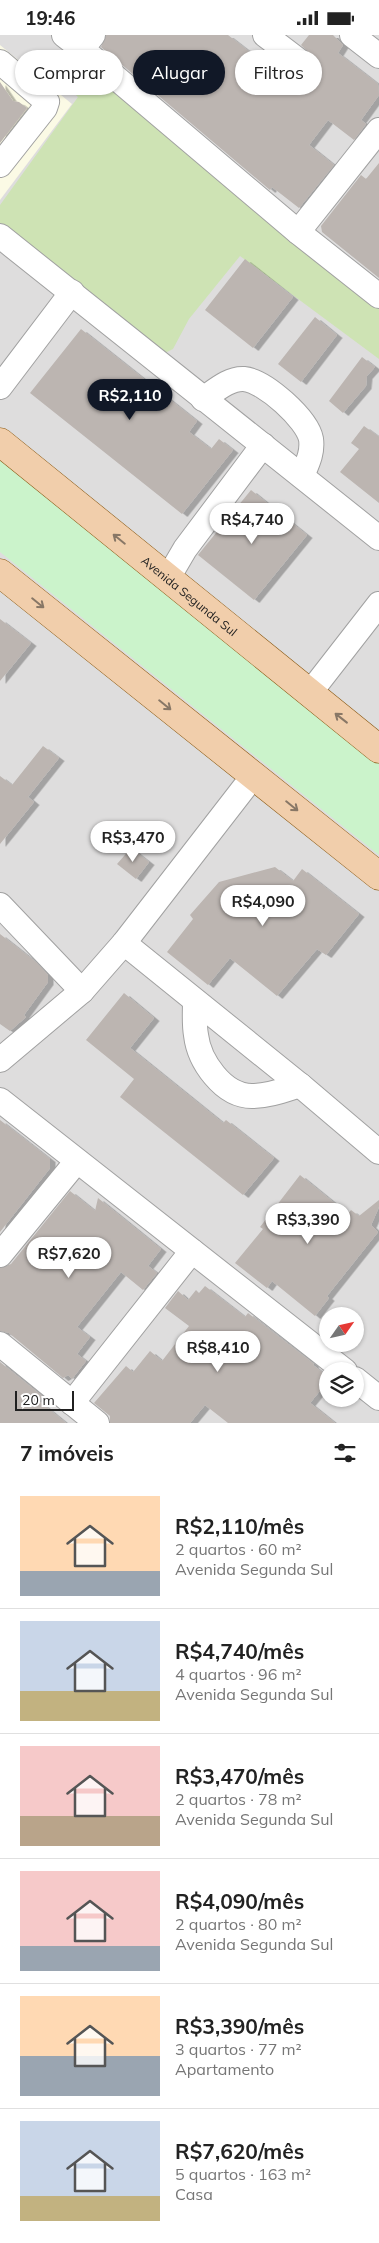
<!DOCTYPE html>
<html lang="pt">
<head>
<meta charset="utf-8">
<style>
	:root { --surface:#fff; --page:#f6f6f6; --text:#222; --muted:#767676; --line:#e0e0e0; --accent:#111827 }
	body { margin:0; font-family:Mulish,sans-serif; background:var(--page); color:var(--text); height:100vh; display:flex; flex-direction:column; font-size:19px; white-space:nowrap }
	* { box-sizing:border-box; margin:0 }
	p { font-size:16px; color:var(--muted) }
	.icon { flex:none; width:28px; height:28px; fill:none; stroke:currentColor; stroke-width:2; stroke-linecap:round; stroke-linejoin:round }
	.map { position:relative; height:1388px; overflow:hidden }
	.details { display:flex; flex-direction:column; background:var(--surface); flex:1 }
	.details>* { flex:none }
	.guide { position:absolute; left:15px; top:15px; width:350px; height:45px; display:flex; gap:10px }
	.needle { width:32px; rotate:56deg }
	.tools { position:absolute; left:319px; top:1272px; display:grid; gap:10px }
	.tools a { display:grid; place-items:center; width:45px; height:45px; border-radius:50%; background:var(--surface); box-shadow:0 1px 4px #0004; font-size:25px }
	.scale { position:absolute; left:15px; bottom:12px; width:59px; box-sizing:border-box; padding-left:5px; border:2px solid #202020; border-top:0; font-size:14px; line-height:18px; white-space:nowrap; color:#202020; -webkit-text-stroke:4px #fff; paint-order:stroke }
	.price { position:absolute; translate:-50% -42px; padding:0 11px; border-radius:18px; background:#fff; color:#222; font-size:16px; line-height:32px; filter:drop-shadow(0 1px 2px #0008) }
	.price::after { content:''; position:absolute; left:50%; top:30px; width:15px; height:11px; margin-left:-8px; background:inherit; clip-path:polygon(0 0,100% 0,50% 100%) }
	.price.selected { background:var(--accent); color:#fff }
	ul { padding:0; list-style:none }
	li { display:flex; align-items:center; gap:15px; height:125px; padding:0 20px }
	li+li { border-top:1px solid var(--line) }
	li span { display:grid; place-items:center; flex:none; width:140px; height:100px; border-radius:0px; color:#555 }
	li>.icon { margin-inline-start:auto }
	span .icon { width:60px; height:60px; fill:#fffc; stroke-width:1 }
	li b { font-size:21px }
	h2 { display:flex; justify-content:space-between; align-items:center; height:60px; padding:0 20px; font-size:21px }
	.chip { padding:0 18px; border-radius:22px; background:var(--surface); box-shadow:0 1px 4px #0004; font-size:18px; line-height:45px }
	.chip.selected { background:var(--accent); color:#fff }
	.status { display:flex; justify-content:space-between; align-items:center; height:35px; padding:0 25px; background:var(--surface); direction:ltr }
	.status svg { height:14px; fill:currentColor }
	.map>svg:first-child { display:block }
	.residential { fill:#dedddd; fill-rule:evenodd }
	.education { fill:#fbfae5 }
	.grass { fill:#cee3b4 }
	.park { fill:#cbf3cb }
	.building { fill:#bcb5b1; filter:url(#shadow) }
	.lines { fill:none; stroke-linecap:round; stroke-linejoin:round }
	.minor-casing { stroke:#a1a1a1; stroke-width:26 }
	.major-casing { stroke:#895913; stroke-width:29 }
	.minor { stroke:#fff; stroke-width:24 }
	.major { stroke:#f1ceab; stroke-width:28 }
	.oneway { stroke:#876 }
	.labels { text-anchor:middle; dominant-baseline:central; stroke-width:4; stroke-linejoin:round; paint-order:stroke }
	.street-label { font-size:12px; fill:#202020; stroke:#fff }
</style>
</head>
<body>
<div class="status"><b>19:46</b><svg viewBox="0 0 49 12"><path d="M0 12V9h3v3zM5 12V6h3v6zM10 12V3h3v9zM15 12V0h3v12zM26 1h20v11H26zM47 4h2v5h-2z"/></svg></div>
<div class="map">
<svg width="379" height="1388" viewBox="0 0 379 1388">
	<defs>
		<filter id="shadow"><feDropShadow dx="5.5" dy="3" stdDeviation="0" flood-color="#0004"/></filter>
	</defs>
	<rect width="100%" height="100%" fill="#efece8"/>
	<path class="residential" d="M0 0H379V1388H0ZM328 1281H355V1309H328ZM328 1336H355V1364H328Z"/>
	<polygon class="education" points="0,10 72,69 0,165"/>
	<polygon class="grass" points="73,19 379,269 379,324 240,221 189,284 173,314 165,318 0,189 0,170 78,62 57,42"/>
	<polygon class="park" points="0,416 379,721 379,820 0,517"/>
	<g class="building">
		<polygon points="106,0 228,0 281,41 287,34 297,39 304,37 309,33 312,27 311,20 301,10 309,0 333,0 343,10 338,18 378,49 379,60 361,85 366,89 354,105 328,85 309,110 334,130 299,173 272,152 270,155 101,12"/>
		<polygon points="0,47 13,66 19,67 27,73 0,108"/>
		<polygon points="379,128 379,243 322,197 321,191 361,140 366,144"/>
		<polygon points="245,224 293,262 253,313 205,275"/>
		<polygon points="315,282 337,300 301,347 278,329"/>
		<polygon points="81,294 197,386 189,397 211,414 219,404 233,415 182,479 30,358"/>
		<polygon points="362,322 375,332 367,341 366,351 343,378 329,366"/>
		<polygon points="364,391 379,402 379,468 340,437 359,414 351,408"/>
		<polygon points="251,455 307,500 254,565 198,520"/>
		<polygon points="0,584 31,608 0,646"/>
		<polygon points="43,711 59,723 28,762 34,767 0,809 0,741 12,750"/>
		<polygon points="131,813 149,827 136,844 117,829"/>
		<polygon points="275,832 293,846 302,834 359,879 326,920 317,914 277,961 230,923 208,950 167,917 193,884 190,880 219,847"/>
		<polygon points="0,899 37,928 48,940 48,947 24,980 26,982 10,996 0,989"/>
		<polygon points="124,958 154,983 130,1013 223,1088 226,1085 274,1123 243,1160 120,1062 134,1044 86,1005"/>
		<polygon points="0,1085 50,1124 50,1133 0,1197"/>
		<polygon points="300,1140 348,1179 351,1175 359,1181 379,1165 379,1172 371,1190 378,1197 327,1261 329,1263 315,1281 272,1246 267,1253 235,1228 263,1194 260,1192"/>
		<polygon points="70,1156 95,1176 98,1163 161,1214 148,1231 157,1238 143,1255 121,1237 77,1292 90,1302 77,1319 86,1326 72,1344 68,1340 63,1343 9,1298 0,1296 0,1233 11,1229"/>
		<polygon points="205,1251 245,1282 248,1278 314,1329 313,1330 328,1342 328,1346 310,1368 335,1388 228,1388 205,1370 190,1388 110,1388 110,1381 94,1368 126,1331 133,1337 150,1316 162,1326 189,1291 165,1273 178,1256 188,1265 196,1255 199,1258"/>
		<polygon points="0,1327 42,1361 39,1366 66,1388 0,1388"/>
	</g>
	<g class="lines">
		<defs>
			<g id="minor">
				<polyline points="64,0 82,14"/>
				<polyline points="93,0 82,14 298,197 379,261"/>
				<polyline points="265,0 298,25"/>
				<polyline points="352,0 379,21"/>
				<polyline points="0,27 47,67 45,73 0,130"/>
				<polyline points="298,197 379,95"/>
				<polyline points="0,201 379,503"/>
				<polyline points="0,352 72,257"/>
				<path d="M203 364C215 356 229 343 244 344 265 346 307 384 311 404 313 418 307 429 302 441"/>
				<polyline points="168,543 185,514 263,410"/>
				<polyline points="309,659 379,569"/>
				<polyline points="0,870 82,956"/>
				<polyline points="124,908 300,1050 379,1117"/>
				<path d="M195 966C195 977 194 989 196 1000 199 1026 223 1061 252 1061 269 1061 284 1055 300 1050"/>
				<polyline points="0,1025 82,956 124,908 254,740"/>
				<polyline points="0,1065 345,1336"/>
				<polyline points="0,1220 77,1126"/>
				<polyline points="0,1309 97,1388"/>
				<polyline points="355,1344 379,1363"/>
				<polyline points="72,1368 192,1216"/>
			</g>
			<g id="major">
				<path id="s1" d="M0 407 379 714"/>
				<polyline points="0,538 379,841"/>
			</g>
		</defs>
		<use href="#minor" class="minor-casing"/>
		<use href="#major" class="major-casing"/>
		<use href="#minor" class="minor"/>
		<use href="#major" class="major"/>
	</g>
	<defs><path id="oneway-shaft" d="M-6 0H5M1.5-3L5.5 0L1.5 3" fill="none" stroke-width="1.6" stroke-linecap="round" stroke-linejoin="round" transform="scale(1.25)"/></defs>
	<g class="oneway">
		<use href="#oneway-shaft" transform="translate(119 504) rotate(-141)"/>
		<use href="#oneway-shaft" transform="translate(38 568) rotate(39)"/>
		<use href="#oneway-shaft" transform="translate(165 670) rotate(39)"/>
		<use href="#oneway-shaft" transform="translate(341 683) rotate(-142)"/>
		<use href="#oneway-shaft" transform="translate(292 771) rotate(39)"/>
	</g>
	<g class="labels">
		<g class="street-label">
			<text stroke="none"><textPath href="#s1" startOffset="244">Avenida Segunda Sul</textPath></text>
		</g>
	</g>
</svg>
<div class="tools">
<a><svg class="needle" viewBox="-14 -14 28 28"><path d="M0-13l5 13h-10z" fill="#e53935"/><path d="M0 13l5-13h-10z" fill="#767676"/></svg></a>
<a><svg class="icon" aria-label="layers" viewBox="0 0 24 24"><path d="M12 4l9 5-9 5-9-5zM3 14l9 5 9-5"/></svg></a>
</div>
<div class="scale">20 m</div>
<b class="price selected" style="left:130px;top:386px">R$2,110</b>
<b class="price" style="left:252px;top:510px">R$4,740</b>
<b class="price" style="left:133px;top:828px">R$3,470</b>
<b class="price" style="left:263px;top:892px">R$4,090</b>
<b class="price" style="left:308px;top:1210px">R$3,390</b>
<b class="price" style="left:69px;top:1244px">R$7,620</b>
<b class="price" style="left:218px;top:1338px">R$8,410</b>
<div class="guide">
<a class="chip">Comprar</a>
<a class="chip selected">Alugar</a>
<a class="chip">Filtros</a>
</div>
</div>
<section class="details">
<h2>7 imóveis<svg class="icon" aria-label="filters" viewBox="0 0 24 24"><path d="M4 7h16M4 17h16"/><circle cx="9" cy="7" r="2"/><circle cx="15" cy="17" r="2"/></svg></h2>
<ul>
<li><span style="background:linear-gradient(#ffd9b3 75%,#9aa5b1 0)"><svg class="icon" aria-label="home" viewBox="0 0 24 24"><path d="M3 11l9-7 9 7M6 9v11h12V9"/></svg></span><div><b>R$2,110/mês</b><p>2 quartos · 60 m²</p><p>Avenida Segunda Sul</p></div></li>
<li><span style="background:linear-gradient(#c9d6e8 70%,#c2b280 0)"><svg class="icon" aria-label="home" viewBox="0 0 24 24"><path d="M3 11l9-7 9 7M6 9v11h12V9"/></svg></span><div><b>R$4,740/mês</b><p>4 quartos · 96 m²</p><p>Avenida Segunda Sul</p></div></li>
<li><span style="background:linear-gradient(#f6c9c9 70%,#b9a48a 0)"><svg class="icon" aria-label="home" viewBox="0 0 24 24"><path d="M3 11l9-7 9 7M6 9v11h12V9"/></svg></span><div><b>R$3,470/mês</b><p>2 quartos · 78 m²</p><p>Avenida Segunda Sul</p></div></li>
<li><span style="background:linear-gradient(#f6c9c9 75%,#9aa5b1 0)"><svg class="icon" aria-label="home" viewBox="0 0 24 24"><path d="M3 11l9-7 9 7M6 9v11h12V9"/></svg></span><div><b>R$4,090/mês</b><p>2 quartos · 80 m²</p><p>Avenida Segunda Sul</p></div></li>
<li><span style="background:linear-gradient(#ffd9b3 60%,#9aa5b1 0)"><svg class="icon" aria-label="home" viewBox="0 0 24 24"><path d="M3 11l9-7 9 7M6 9v11h12V9"/></svg></span><div><b>R$3,390/mês</b><p>3 quartos · 77 m²</p><p>Apartamento</p></div></li>
<li><span style="background:linear-gradient(#c9d6e8 75%,#c2b280 0)"><svg class="icon" aria-label="home" viewBox="0 0 24 24"><path d="M3 11l9-7 9 7M6 9v11h12V9"/></svg></span><div><b>R$7,620/mês</b><p>5 quartos · 163 m²</p><p>Casa</p></div></li>
</ul>
</section>
</body>
</html>
